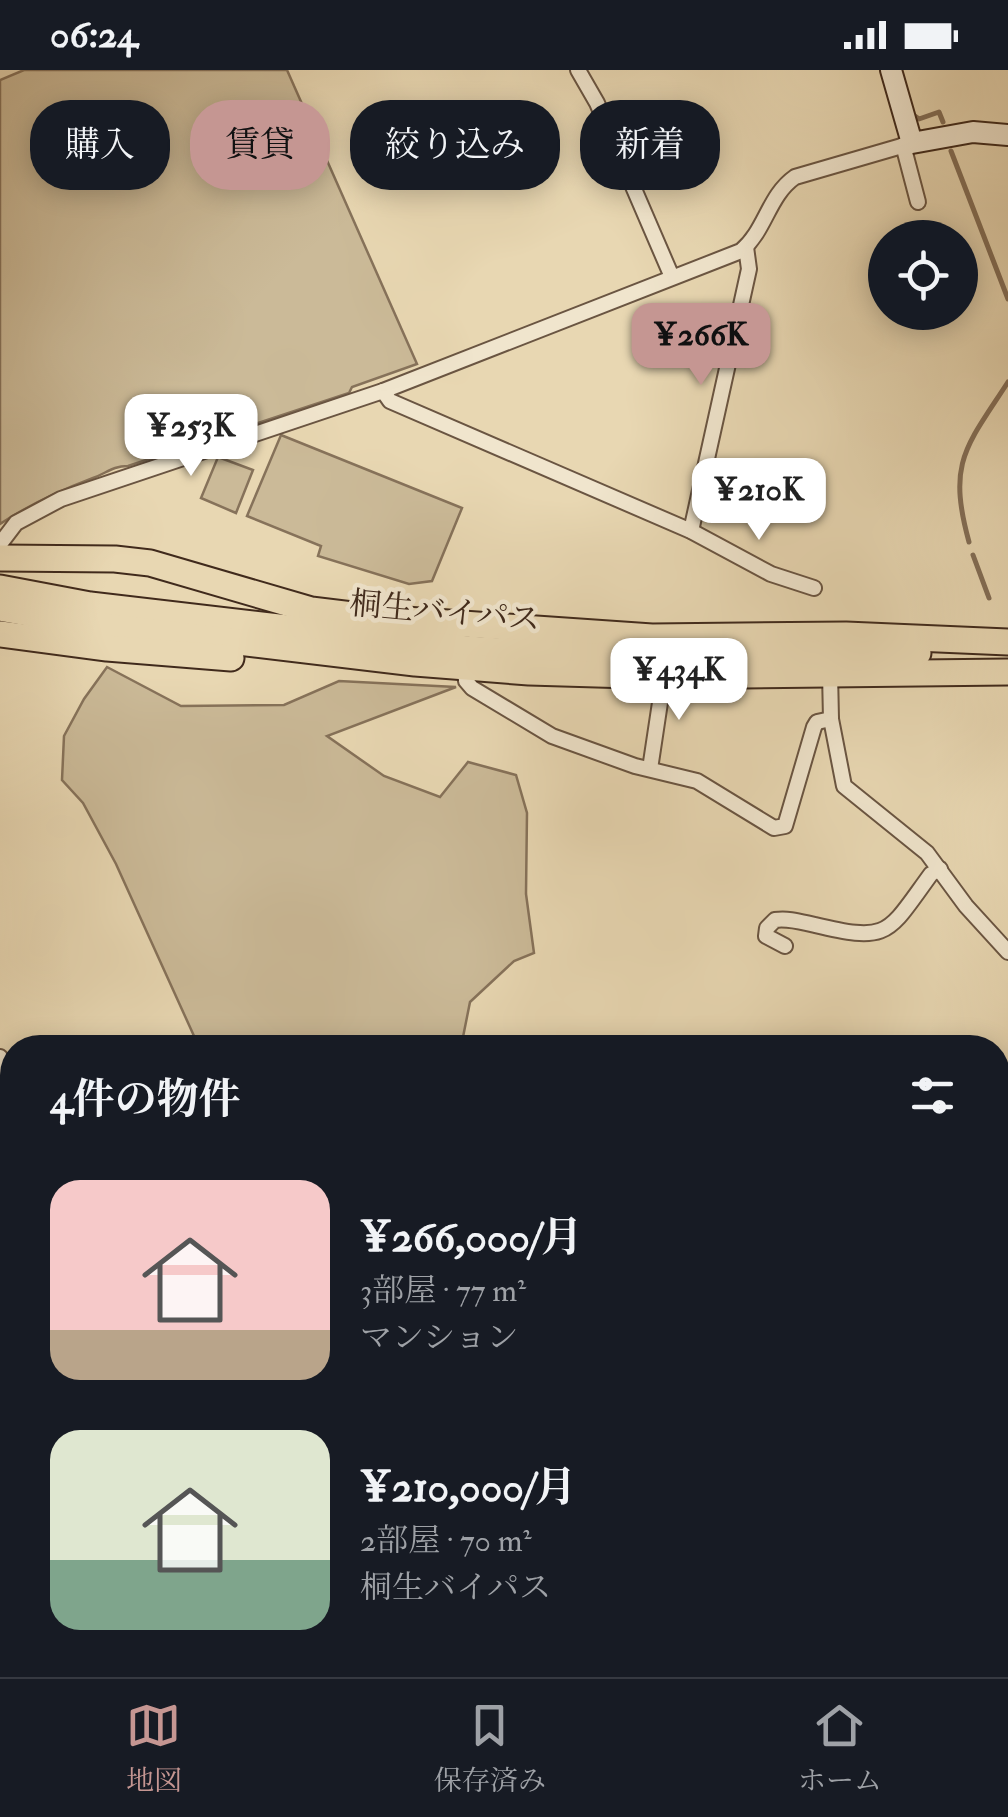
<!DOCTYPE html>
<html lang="ja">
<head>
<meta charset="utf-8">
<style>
	:root { --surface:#171b24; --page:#242831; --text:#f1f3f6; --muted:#9ea1a6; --line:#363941; --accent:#c59692 }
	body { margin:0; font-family:"IM FELL Double Pica","Noto Serif JP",serif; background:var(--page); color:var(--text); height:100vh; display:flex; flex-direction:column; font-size:38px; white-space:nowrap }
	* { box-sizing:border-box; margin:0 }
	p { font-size:32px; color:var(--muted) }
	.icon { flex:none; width:55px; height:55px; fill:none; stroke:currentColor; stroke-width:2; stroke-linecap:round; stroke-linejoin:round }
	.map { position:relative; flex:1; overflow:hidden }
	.side { position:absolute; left:0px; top:965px; width:1010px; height:642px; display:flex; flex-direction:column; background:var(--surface); border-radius:40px 40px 0 0; box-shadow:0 5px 25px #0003 }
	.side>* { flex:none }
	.banner { position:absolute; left:30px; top:30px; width:950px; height:90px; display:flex; gap:20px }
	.buttons { position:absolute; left:868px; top:150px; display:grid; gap:20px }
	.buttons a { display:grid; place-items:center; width:110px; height:110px; border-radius:50%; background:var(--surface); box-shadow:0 5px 25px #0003; font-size:50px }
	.price { position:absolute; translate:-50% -85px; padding:0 22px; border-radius:20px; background:#fff; color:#222; font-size:32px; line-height:65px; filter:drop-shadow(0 2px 5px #0008) }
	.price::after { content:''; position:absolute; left:50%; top:60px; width:30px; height:22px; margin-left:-15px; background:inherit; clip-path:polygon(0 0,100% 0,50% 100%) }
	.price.selected { background:var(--accent); color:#111 }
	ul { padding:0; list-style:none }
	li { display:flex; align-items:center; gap:30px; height:250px; padding:0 50px }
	li span { display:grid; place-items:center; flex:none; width:280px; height:200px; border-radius:30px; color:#555 }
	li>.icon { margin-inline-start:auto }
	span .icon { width:120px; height:120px; fill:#fffc; stroke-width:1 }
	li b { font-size:42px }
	h2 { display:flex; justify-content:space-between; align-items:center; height:120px; padding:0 50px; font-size:42px }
	.tag { padding:0 35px; border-radius:40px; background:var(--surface); box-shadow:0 5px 25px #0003; font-size:35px; line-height:90px }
	.tag.selected { background:var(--accent); color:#111 }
	.status { display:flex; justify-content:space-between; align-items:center; height:70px; padding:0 50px; background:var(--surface); direction:ltr }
	.status svg { height:28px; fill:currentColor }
	.tab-bar { display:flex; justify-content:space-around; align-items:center; height:140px; border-top:2px solid var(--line); background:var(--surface); font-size:28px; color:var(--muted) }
	.tab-bar a { display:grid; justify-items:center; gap:5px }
	.tab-bar .selected { color:var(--accent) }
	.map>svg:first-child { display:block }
	.green { fill:#cbba98; stroke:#86725a; stroke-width:2.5 }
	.water { fill:#af9c7f; stroke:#836e57; stroke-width:2.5 }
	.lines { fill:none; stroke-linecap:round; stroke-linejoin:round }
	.stream { stroke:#836e57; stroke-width:5 }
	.street-casing { stroke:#6a5542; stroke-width:18 }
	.secondary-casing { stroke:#402a1c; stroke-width:24 }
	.highway-casing { stroke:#402a1c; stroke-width:29 }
	.street { stroke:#f0e5cd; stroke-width:14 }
	.secondary { stroke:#f0e5cd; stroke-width:20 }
	.highway { stroke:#e8d7b2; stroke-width:25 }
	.labels { text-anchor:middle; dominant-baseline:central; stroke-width:9; stroke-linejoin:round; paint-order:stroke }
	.street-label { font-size:32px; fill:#402a1c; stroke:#f0e5cd }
</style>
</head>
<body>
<div class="status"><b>06:24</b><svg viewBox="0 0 49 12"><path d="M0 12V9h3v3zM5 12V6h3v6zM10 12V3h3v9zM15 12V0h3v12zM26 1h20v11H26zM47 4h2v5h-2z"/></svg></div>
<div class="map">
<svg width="1008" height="1607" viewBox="0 0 1008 1607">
	<rect width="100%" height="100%" fill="#e8d7b2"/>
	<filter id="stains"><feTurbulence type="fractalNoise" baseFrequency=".002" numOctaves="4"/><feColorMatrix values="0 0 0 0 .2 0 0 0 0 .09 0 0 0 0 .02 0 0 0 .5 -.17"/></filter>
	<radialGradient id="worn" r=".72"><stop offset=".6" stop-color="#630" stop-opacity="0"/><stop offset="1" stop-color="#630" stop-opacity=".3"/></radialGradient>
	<g class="green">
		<path d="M24 0H287L417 294 352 317 349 323 128 396C112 396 107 403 93 408 59 421 30 434 0 454V10Z"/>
		<polygon points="281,365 462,438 432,511 409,514 318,486 321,476 247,446"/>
		<polygon points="218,387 253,400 236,443 201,428"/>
		<polygon points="107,597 181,636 284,635 339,611 456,617 327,666 384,706 440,727 468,692 516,705 527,743 526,824 534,883 514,891 470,932 461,977 199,977 116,794 83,733 62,710 64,666 84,629"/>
		<polygon points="356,1595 691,1595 693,1607 358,1607"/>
	</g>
	<g class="water">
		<polygon points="998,1373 1008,1384 1008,1534 998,1518"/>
		<polygon points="774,1595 900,1595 899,1607 777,1607"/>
	</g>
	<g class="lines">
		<g class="stream">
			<polyline points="912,44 919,49 939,42 943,52"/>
			<polyline points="951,81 1008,229"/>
			<path d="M969 472C947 392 966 377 1008 312"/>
			<polyline points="973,485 989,528"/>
		</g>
		<defs>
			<g id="street">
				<polyline points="578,0 597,33 672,207"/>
				<polyline points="903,75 918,132"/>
				<polyline points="383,321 390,331 691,461 771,504 814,518"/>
				<polyline points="691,461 749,199 746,177"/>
				<path d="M0 474 16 453 61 429 383 321 741 181C766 160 768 126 795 107L912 73"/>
				<polyline points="465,598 466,611 472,618 552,666 635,696 697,711 774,758 785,756 814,657 817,652 831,649"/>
				<polyline points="830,603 831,649 844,716 927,783 966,836 1008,882"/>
				<polyline points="650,699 664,606"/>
				<path d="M785 876 766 866 767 858 775 850C789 848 801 852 815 855 890 873 887 864 931 804L940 799"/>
				<polyline points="0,987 12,1026"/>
				<polyline points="998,1098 1008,1059"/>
				<polyline points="0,1154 12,1151"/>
				<polyline points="0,1309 12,1306"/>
				<polyline points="0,1540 14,1607"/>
				<polyline points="170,1595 173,1607"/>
				<polyline points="697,1595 700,1607"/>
			</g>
			<polyline id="secondary" points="891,0 912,73 973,62 1008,65"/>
			<g id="highway">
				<polyline points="0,488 115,489 150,493 311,540 377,548 652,567 846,565 1008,572"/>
				<polyline points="0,518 90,535 467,579 592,586 708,585"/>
				<polyline points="0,538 95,555 415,593 529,602 664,606 1008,602"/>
				<polyline points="0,564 107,578 231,588"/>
				<polyline points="748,585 918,583"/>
			</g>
		</defs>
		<use href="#street" class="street-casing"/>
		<use href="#secondary" class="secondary-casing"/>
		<use href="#highway" class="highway-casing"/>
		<use href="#street" class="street"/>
		<use href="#secondary" class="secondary"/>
		<use href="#highway" class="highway"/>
	</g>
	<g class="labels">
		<g class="street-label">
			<text transform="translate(445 542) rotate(5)">桐生バイパス</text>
		</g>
	</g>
	<rect width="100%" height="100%" filter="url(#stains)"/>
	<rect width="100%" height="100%" fill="url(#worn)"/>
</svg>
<div class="buttons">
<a><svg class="icon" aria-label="locate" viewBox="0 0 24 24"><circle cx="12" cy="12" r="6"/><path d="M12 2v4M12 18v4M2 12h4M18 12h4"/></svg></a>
</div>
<b class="price selected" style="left:701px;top:318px">¥266K</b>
<b class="price" style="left:191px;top:409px">¥253K</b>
<b class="price" style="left:759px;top:473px">¥210K</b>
<b class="price" style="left:679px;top:653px">¥434K</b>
<div class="banner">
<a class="tag">購入</a>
<a class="tag selected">賃貸</a>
<a class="tag">絞り込み</a>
<a class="tag">新着</a>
</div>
<section class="side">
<h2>4件の物件<svg class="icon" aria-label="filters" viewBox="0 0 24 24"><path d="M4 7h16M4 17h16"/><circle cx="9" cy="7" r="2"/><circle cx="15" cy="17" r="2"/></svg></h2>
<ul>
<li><span style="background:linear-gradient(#f6c9c9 75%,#b9a48a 0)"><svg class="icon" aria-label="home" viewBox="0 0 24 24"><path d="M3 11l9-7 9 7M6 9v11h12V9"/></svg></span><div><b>¥266,000/月</b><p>3部屋 · 77 m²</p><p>マンション</p></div></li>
<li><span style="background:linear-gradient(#dfe7d0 65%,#7fa58c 0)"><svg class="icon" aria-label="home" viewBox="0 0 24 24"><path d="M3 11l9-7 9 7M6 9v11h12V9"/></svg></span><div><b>¥210,000/月</b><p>2部屋 · 70 m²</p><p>桐生バイパス</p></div></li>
</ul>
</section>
</div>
<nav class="tab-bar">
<a class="selected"><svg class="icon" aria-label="map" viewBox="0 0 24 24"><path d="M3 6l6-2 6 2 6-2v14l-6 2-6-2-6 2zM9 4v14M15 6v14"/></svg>地図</a>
<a><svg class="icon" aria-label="saved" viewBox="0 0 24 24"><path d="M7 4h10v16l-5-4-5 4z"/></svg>保存済み</a>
<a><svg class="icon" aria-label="home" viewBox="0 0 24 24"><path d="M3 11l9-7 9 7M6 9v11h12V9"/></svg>ホーム</a>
</nav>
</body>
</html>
